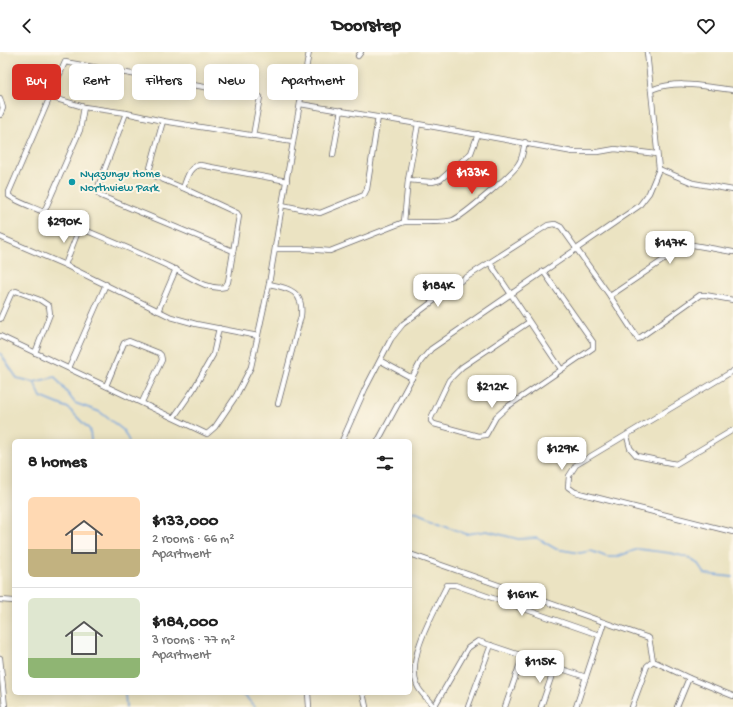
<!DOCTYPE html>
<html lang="en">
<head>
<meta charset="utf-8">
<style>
	:root { --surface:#fff; --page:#f6f6f6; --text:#222; --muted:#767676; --line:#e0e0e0; --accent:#d93025 }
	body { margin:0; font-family:"Gochi Hand",sans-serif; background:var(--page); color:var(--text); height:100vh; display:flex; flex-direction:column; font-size:15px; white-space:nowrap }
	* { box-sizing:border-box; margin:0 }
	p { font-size:13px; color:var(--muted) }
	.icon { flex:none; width:22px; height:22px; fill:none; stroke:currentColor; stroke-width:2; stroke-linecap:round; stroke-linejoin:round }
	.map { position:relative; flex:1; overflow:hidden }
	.side { position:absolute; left:12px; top:387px; width:400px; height:256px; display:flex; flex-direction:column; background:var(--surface); border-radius:6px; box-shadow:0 2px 10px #0003 }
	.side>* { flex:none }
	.top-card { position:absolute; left:12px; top:12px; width:400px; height:36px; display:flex; gap:8px }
	.price { position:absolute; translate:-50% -34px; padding:0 9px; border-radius:8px; background:#fff; color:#222; font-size:13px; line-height:26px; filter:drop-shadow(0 1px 2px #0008) }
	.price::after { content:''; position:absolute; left:50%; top:24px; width:12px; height:9px; margin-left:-6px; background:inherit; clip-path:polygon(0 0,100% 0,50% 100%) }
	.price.on { background:var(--accent); color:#fff }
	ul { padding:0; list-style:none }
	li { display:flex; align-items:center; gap:12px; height:100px; padding:0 16px }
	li+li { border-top:1px solid var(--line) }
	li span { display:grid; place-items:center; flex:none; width:112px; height:80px; border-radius:6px; color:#555 }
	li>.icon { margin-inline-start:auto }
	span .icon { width:48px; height:48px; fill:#fffc; stroke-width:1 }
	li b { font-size:17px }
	h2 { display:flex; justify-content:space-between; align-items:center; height:48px; padding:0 16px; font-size:17px }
	.pill { padding:0 14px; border-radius:6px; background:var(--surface); box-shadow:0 2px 10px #0003; font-size:14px; line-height:36px }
	.pill.on { background:var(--accent); color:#fff }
	header { display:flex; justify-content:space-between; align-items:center; height:52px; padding:0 16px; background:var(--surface); font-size:18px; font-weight:700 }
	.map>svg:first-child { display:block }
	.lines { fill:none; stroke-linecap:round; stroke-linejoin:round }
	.stream { stroke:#74a4de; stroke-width:1.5 }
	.minor-casing { stroke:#68666a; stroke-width:6 }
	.minor { stroke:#fff; stroke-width:4.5 }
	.culture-dot { fill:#0f9aa8; stroke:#fcf5e5; stroke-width:1.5 }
	.labels { text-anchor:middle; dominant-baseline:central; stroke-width:4; stroke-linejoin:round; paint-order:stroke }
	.culture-label { font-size:12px; fill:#0d838f; stroke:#fcf5e5; text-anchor:start }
</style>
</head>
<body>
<header><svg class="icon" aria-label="back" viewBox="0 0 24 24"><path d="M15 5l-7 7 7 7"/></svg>Doorstep<svg class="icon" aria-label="heart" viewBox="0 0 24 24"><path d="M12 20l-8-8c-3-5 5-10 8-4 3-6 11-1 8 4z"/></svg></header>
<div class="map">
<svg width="733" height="655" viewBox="0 0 733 655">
	<rect width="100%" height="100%" fill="#fcf5e5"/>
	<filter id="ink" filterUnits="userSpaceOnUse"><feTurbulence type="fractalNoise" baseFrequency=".025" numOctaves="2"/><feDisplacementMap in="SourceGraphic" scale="8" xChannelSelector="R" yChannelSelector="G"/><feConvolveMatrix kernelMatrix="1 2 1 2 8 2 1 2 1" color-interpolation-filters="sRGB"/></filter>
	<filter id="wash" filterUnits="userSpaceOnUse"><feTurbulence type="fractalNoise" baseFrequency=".012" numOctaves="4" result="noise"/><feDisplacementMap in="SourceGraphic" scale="16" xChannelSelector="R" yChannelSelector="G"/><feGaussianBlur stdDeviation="0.9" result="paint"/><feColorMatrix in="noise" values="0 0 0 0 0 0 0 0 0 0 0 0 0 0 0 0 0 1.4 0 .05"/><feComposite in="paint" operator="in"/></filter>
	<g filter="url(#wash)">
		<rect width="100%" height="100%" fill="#ebe3c2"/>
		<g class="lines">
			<g class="stream">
				<polyline points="0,301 17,326 34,330 41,345 68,356 90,378 91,389"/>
				<polyline points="34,330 55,325 75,351 100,360 123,378 129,389"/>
				<polyline points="410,461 417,462 466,482 487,479 518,487 537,486 556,497 580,501 591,499 607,505 616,505 638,497 670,501 687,505 698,512 705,522 733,525"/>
				<polyline points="125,641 126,655"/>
				<polyline points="238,641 246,645 255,655"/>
			</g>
		</g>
	</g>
	<g filter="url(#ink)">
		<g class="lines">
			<defs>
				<g id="minor">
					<polyline points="358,4 361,0"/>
					<path d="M651 38C679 27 704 35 733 38"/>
					<polyline points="50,45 84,55 126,61 163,69 293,90"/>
					<polyline points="0,46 3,56 0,63"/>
					<polyline points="300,52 418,72 573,100 598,100 615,97 657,102"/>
					<polyline points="126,61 99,132 98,141 101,144 233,199"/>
					<path d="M163 69 150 116V121L152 123 183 136 237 161 239 164 228 230 225 235C208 239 189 224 174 217 133 197 90 181 48 162 36 156 21 152 9 144V140L65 10 260 45 253 84"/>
					<polyline points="333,103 341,58"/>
					<polyline points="659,117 693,131 733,138"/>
					<polyline points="408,128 432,130 440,128 471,101 478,82"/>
					<path d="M183 136C187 126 189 114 200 113L287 129"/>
					<polyline points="282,153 320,161 364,143 367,137 378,65"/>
					<polyline points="44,160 80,78 84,55"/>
					<path d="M404 170C415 170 445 171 453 168 463 164 515 120 519 111 523 105 523 97 525 90"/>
					<polyline points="0,185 65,213 171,265 196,272 258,284"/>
					<polyline points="275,197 305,197 330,199 404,170 408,128 418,72"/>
					<polyline points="490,211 561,317"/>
					<polyline points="65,213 79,177"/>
					<path d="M269 232C290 236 304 240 301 264L278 352"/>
					<polyline points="610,244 684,194 693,193 733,200"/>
					<polyline points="158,259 176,217"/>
					<polyline points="0,267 11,242 16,239 40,248 49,254 50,262 35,301"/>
					<polyline points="529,270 462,315 449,328 431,366 431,369 434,372 478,384 486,383 496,365 507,355 593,296 593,290 543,219"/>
					<polyline points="0,284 207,382 215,375 236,344 251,315 269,232 282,153 309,0"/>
					<polyline points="381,309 412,326"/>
					<polyline points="69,316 106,232"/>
					<polyline points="733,319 576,413 569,424 568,435 575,440 733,480"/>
					<polyline points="106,334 124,291 129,289 159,301 161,303 162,308 142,350"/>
					<polyline points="174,365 193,338 213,303 219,276"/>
					<polyline points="627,384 630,396 637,404 676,412 733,378"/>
					<polyline points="342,389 365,337 391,287 403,272 456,232 548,173 555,172 561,175 610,244 638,287 700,243 705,243 733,248"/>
					<polyline points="378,389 421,309 431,297 639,154 649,141 659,117 647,0"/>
					<polyline points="410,502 649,586 653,609 689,626 733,644"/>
					<polyline points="0,548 14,549"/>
					<polyline points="0,606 5,655"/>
					<polyline points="308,641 309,655"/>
					<polyline points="363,641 366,655"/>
					<path d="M434 655C429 648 420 641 417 633 406 605 435 559 447 533H455L599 583"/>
					<polyline points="434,655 468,596 478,589 586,625"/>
					<polyline points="468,655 491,593"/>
					<polyline points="505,655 523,603"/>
					<polyline points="541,655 555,614"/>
					<polyline points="576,655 604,570"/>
					<polyline points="632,655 647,614 653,609"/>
					<polyline points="677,655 689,626"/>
				</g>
			</defs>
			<use href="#minor" class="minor-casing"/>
			<use href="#minor" class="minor"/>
		</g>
	</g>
	<circle class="culture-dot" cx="72" cy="130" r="4"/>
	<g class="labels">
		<g class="culture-label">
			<text x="80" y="123">Nyazungu Home<tspan x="80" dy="14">Northview Park</tspan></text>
		</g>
	</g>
</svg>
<b class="price on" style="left:472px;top:143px">$133K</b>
<b class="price" style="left:64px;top:192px">$290K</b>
<b class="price" style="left:670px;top:213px">$147K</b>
<b class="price" style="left:438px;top:256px">$184K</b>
<b class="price" style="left:492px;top:357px">$212K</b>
<b class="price" style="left:562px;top:419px">$129K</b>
<b class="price" style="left:522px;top:565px">$161K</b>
<b class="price" style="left:540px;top:632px">$115K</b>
<div class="top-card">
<a class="pill on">Buy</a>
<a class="pill">Rent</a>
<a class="pill">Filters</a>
<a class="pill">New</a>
<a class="pill">Apartment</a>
</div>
<section class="side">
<h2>8 homes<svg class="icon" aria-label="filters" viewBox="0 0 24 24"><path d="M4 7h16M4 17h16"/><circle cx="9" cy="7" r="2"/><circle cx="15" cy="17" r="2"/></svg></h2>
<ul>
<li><span style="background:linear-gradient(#ffd9b3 65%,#c2b280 0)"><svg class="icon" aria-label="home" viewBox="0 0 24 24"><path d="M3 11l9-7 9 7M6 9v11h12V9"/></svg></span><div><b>$133,000</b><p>2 rooms · 66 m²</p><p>Apartment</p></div></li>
<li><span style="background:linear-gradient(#dfe7d0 75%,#8fb573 0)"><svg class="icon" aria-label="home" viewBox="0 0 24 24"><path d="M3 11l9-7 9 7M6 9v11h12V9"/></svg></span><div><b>$184,000</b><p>3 rooms · 77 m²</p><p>Apartment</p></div></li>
</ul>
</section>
</div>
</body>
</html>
